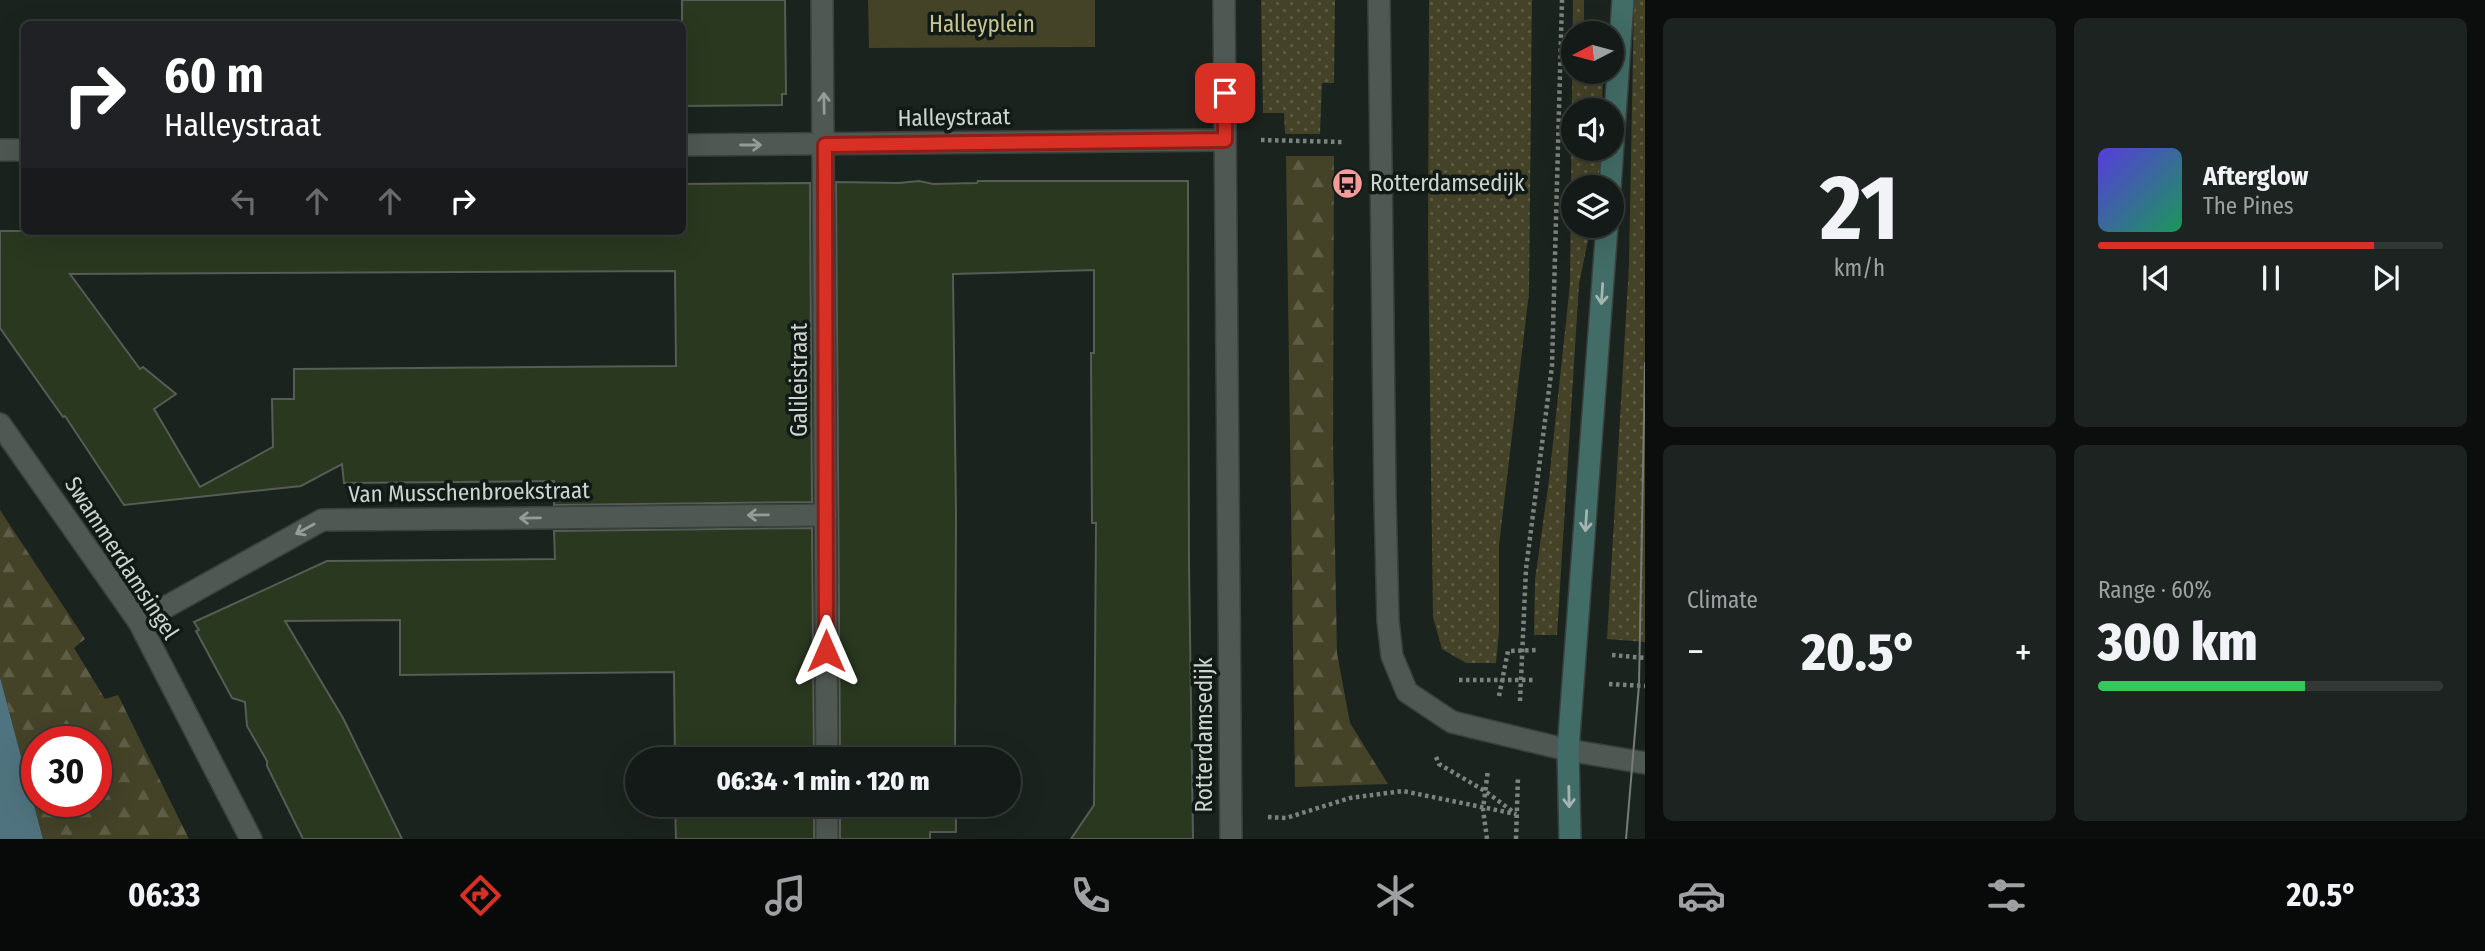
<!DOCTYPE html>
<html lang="en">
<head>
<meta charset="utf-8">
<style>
	body { margin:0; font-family:"Fira Sans Condensed",sans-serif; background:#1d2320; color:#f1f3f6; height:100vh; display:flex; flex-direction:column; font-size:26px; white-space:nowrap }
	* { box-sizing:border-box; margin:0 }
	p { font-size:23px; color:#9da1a1 }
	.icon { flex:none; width:38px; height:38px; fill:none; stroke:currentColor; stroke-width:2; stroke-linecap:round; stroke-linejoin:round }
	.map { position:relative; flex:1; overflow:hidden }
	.panel { display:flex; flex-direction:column; gap:18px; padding:18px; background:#0b0e0d; width:840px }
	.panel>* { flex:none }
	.guide { position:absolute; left:21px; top:21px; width:665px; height:214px; border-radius:10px; box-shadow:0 7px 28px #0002,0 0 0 2px #333836; background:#202124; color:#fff; overflow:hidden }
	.needle { width:46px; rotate:264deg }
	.tools { position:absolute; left:1561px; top:21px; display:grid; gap:14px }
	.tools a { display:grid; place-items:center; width:63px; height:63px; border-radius:50%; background:#141a17; box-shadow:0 7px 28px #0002,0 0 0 2px #333836; font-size:35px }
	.speed { position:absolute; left:21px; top:726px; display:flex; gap:14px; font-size:35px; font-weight:700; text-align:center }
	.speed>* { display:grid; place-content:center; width:91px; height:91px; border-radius:50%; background:#141a17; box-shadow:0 7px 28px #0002,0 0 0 2px #333836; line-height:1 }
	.speed .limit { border:10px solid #d22; background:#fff; color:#111 }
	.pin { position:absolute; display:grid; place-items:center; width:60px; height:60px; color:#fff; margin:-30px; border-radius:14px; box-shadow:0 4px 10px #0006 }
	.me { position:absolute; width:77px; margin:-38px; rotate:0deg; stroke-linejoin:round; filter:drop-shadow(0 0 5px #0008) }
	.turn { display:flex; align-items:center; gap:24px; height:147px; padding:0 28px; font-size:32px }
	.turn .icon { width:91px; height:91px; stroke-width:2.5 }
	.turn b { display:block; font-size:49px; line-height:60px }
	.lanes { display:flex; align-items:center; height:66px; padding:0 28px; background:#0003; justify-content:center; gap:35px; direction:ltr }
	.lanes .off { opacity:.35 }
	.big { font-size:52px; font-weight:800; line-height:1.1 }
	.panel .widget { flex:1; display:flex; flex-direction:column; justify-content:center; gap:10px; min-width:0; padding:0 24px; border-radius:10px; background:#1d2320 }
	.panel .dial { align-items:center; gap:0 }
	.dial b { font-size:91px; line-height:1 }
	.song { display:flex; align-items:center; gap:21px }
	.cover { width:84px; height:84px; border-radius:10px; background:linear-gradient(135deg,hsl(250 70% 55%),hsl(150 70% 35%)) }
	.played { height:7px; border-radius:4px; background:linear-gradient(90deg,#d93025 80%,#333836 80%) }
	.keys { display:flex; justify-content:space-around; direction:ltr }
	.heat { display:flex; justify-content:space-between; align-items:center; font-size:38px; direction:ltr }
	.charge { height:10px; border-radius:5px; background:linear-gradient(90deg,#34c759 60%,#333836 0) }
	.panel .tiles { flex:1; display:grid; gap:18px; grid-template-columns:repeat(2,1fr) }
	.trip { position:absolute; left:625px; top:747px; width:396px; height:70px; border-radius:35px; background:#141a17; box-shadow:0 7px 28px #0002,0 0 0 2px #333836; font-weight:800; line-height:70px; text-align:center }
	.tabs { display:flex; height:112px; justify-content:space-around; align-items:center; background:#080a09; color:#9da1a1 }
	.tabs .icon { width:49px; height:49px }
	.tabs .current { color:#d93025 }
	.tabs b { font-size:32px; color:#f1f3f6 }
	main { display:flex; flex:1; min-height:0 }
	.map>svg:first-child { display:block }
</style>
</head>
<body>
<main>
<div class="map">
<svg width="1645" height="839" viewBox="0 0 1645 839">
	<defs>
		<pattern id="grass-dots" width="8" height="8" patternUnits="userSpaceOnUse" patternTransform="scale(1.75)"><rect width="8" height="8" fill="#444328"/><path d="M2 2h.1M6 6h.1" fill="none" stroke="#5e5d46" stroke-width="1.8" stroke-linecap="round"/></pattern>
		<pattern id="forest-firs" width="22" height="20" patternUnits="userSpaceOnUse" patternTransform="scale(1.75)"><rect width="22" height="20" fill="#444328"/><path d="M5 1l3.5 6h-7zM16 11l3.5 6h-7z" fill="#5e5d46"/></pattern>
	</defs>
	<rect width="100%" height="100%" fill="#1b231f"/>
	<g fill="url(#grass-dots)">
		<polygon points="1261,0 1335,0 1334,83 1322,83 1320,134 1285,134 1284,113 1263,113"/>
		<polygon points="1429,0 1532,0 1529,293 1499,545 1499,632 1496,663 1466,663 1442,649 1433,617 1428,245"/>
		<polygon points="1573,0 1584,0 1584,33 1573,33 1573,72 1603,72 1602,110 1573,110 1573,149 1602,149 1602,167 1598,187 1573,187 1573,226 1591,226 1579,284 1557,635 1534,635 1535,580 1549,480 1570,284"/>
		<polygon points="1634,0 1645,0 1645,642 1607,639 1629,265"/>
	</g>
	<g fill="url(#forest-firs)" fill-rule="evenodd">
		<polygon points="1286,156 1334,156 1333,442 1337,653 1350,723 1388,784 1295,787"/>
		<path d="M 0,510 L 85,639 L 74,648 L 105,699 L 118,695 L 189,839 L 43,839 L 0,677 ZM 37,742 L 96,742 L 96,802 L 37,802 Z"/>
	</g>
	<polygon fill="#444328" points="868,0 1095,0 1095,47 869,48"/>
	<polygon fill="#50747f" points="0,677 43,839 0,839"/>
	<g fill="#2a3820" stroke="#575c54" stroke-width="2" fill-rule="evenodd">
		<polygon points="682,0 785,0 786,94 782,94 782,105 682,106"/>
		<polygon points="919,181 933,184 977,183 978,181 1188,181 1189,566 1193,839 1071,839 1094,805 1096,523 1092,523 1091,353 1094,353 1094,270 953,274 956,513 955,760 840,760 836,182 899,183"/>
		<path d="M 810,183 L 812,502 L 554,505 L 554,481 L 344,483 L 342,464 L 301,486 L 124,505 L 65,416 L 63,417 L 0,328 L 0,231 L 682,231 L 682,184 ZM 675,271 L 676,366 L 294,369 L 294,399 L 272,399 L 273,447 L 200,487 L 154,409 L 176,394 L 143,367 L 140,369 L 70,274 Z"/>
		<polygon points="812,528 814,760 675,760 674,672 400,675 400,620 285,621 343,718 402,839 303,839 267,766 267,761 247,726 245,702 232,698 196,631 199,630 194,622 327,561 555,559 554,531"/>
		<polygon points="675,805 814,805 814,839 676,839"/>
		<polygon points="840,805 956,805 956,832 930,832 930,839 840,839"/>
	</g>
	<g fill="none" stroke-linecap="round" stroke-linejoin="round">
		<defs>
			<g id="minor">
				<polyline points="822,0 827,760"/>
				<polyline points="1224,0 1231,839"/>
				<polyline points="682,145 1225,140"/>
				<polyline points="0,150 24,150"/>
				<polyline points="0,424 139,622 251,839"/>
				<polyline points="139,622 322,520 826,515"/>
				<polyline points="827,805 827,839"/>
			</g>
			<polyline id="tertiary" points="1379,0 1385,498 1388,621 1392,656 1407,692 1452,722 1568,750 1645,763"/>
			<g id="secondary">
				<polyline points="1610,187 1623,0"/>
				<polyline points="1570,839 1568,750 1607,226"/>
			</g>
		</defs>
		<use href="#minor" stroke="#3a403d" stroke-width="24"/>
		<use href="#tertiary" stroke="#3a403d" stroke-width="24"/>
		<use href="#secondary" stroke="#3a403d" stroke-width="24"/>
		<g stroke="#7c837f" stroke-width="4.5" stroke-dasharray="3.5 3.5" stroke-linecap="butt">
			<polyline points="1261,140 1343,142"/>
			<polyline points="1612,655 1645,658"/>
			<polyline points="1459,680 1534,680"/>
			<polyline points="1609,684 1645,686"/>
			<polyline points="1499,696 1508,651 1537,650"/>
			<polyline points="1520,701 1526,569 1552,366 1562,0"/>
			<polyline points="1436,757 1439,764 1485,791 1516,814"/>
			<polyline points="1268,817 1286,818 1350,798 1403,791 1516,814"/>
			<polyline points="1487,839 1483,809 1488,770"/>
			<polyline points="1516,839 1518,776"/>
		</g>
		<use href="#minor" stroke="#4f5853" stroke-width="21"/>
		<use href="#tertiary" stroke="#4f5853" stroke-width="21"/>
		<use href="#secondary" stroke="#426c66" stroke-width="21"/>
		<polyline stroke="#757c79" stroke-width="2" points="1626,839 1639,685 1645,363"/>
	</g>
	<defs><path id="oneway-shaft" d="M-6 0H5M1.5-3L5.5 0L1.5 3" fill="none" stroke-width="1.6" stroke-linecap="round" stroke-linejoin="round" transform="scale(1.75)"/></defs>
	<g stroke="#959c98">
		<use href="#oneway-shaft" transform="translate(824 103) rotate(-91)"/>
		<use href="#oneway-shaft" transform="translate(751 145)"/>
		<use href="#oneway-shaft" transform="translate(758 515) rotate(179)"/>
		<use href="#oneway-shaft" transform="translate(530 518) rotate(179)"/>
		<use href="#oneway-shaft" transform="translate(305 529) rotate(151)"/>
	</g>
	<g stroke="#a4b5b1">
		<use href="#oneway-shaft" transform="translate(1602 294) rotate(94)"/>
		<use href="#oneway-shaft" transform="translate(1586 521) rotate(94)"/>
		<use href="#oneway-shaft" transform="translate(1569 797) rotate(89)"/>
	</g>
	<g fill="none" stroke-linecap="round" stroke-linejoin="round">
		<defs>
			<polyline id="route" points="826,651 825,145 1225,140 1225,93"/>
		</defs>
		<use href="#route" stroke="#8d1f18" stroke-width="18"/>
		<use href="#route" stroke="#d93025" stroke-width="12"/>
	</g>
	<defs>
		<symbol id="bus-disc" viewBox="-11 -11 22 22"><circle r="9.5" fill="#f59b99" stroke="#121a16"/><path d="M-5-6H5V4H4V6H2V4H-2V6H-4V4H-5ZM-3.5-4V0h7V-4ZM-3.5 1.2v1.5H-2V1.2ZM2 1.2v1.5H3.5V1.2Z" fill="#111"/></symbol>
	</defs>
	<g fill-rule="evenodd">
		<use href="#bus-disc" x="1330" y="166" width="35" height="35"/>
	</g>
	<g text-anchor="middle" stroke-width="7" stroke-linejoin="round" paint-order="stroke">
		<g font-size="23" fill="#c8c68e" stroke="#121a16">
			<text x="982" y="32">Halleyplein</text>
		</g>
		<g font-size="23" fill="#ced4d1" stroke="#121a16">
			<text transform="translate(954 117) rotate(-1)" y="8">Halleystraat</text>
			<text transform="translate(799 380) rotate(-90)" y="8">Galileistraat</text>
			<text transform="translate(469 492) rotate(-1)" y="8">Van Musschenbroekstraat</text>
			<text transform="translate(122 558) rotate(57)" y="8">Swammerdamsingel</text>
			<text transform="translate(1204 735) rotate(-90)" y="8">Rotterdamsedijk</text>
		</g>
		<g font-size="23" fill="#ced4d1" stroke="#121a16" text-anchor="start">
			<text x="1370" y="191">Rotterdamsedijk</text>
		</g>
	</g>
</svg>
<div class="tools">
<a><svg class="needle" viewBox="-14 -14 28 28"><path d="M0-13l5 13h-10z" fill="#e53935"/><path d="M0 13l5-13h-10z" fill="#9da1a1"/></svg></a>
<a><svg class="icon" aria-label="sound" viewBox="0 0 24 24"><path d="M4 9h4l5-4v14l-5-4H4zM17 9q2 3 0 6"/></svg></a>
<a><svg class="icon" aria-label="layers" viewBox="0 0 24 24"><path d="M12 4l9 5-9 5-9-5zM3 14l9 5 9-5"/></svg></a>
</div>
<div class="speed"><div class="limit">30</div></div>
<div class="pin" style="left:1225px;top:93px;background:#d93025"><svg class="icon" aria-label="arrive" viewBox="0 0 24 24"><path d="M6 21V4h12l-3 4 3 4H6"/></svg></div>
<svg class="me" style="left:826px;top:651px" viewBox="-20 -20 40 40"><path d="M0-17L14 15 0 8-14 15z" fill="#d93025" stroke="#fff" stroke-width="4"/></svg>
<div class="trip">06:34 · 1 min · 120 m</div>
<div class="guide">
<div class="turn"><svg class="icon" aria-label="right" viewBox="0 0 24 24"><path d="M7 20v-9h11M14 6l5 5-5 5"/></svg><div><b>60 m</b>Halleystraat</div></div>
<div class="lanes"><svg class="icon off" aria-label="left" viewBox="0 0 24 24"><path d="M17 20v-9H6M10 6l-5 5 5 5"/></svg><svg class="icon off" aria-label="ahead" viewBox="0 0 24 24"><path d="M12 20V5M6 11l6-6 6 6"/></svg><svg class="icon off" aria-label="ahead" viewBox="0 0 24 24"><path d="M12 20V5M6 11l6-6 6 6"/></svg><svg class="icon" aria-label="right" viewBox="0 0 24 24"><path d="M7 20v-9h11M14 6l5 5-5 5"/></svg></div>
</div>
</div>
<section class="panel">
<div class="tiles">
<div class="widget dial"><b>21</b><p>km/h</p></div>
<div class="widget">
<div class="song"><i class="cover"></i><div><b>Afterglow</b><p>The Pines</p></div></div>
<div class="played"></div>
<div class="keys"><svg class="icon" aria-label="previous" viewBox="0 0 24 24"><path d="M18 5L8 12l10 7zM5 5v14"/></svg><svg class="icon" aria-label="pause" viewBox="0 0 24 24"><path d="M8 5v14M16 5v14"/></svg><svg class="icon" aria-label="next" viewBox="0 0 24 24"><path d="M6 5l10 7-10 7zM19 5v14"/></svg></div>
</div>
<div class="widget"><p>Climate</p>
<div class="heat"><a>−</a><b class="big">20.5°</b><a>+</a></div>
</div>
<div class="widget"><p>Range · 60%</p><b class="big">300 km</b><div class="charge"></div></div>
</div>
</section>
</main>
<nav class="tabs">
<b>06:33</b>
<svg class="icon current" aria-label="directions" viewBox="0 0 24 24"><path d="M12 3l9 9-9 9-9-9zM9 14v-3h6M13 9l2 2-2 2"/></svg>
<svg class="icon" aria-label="music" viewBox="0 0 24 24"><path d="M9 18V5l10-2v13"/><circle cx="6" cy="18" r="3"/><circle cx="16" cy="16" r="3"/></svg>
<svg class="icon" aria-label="phone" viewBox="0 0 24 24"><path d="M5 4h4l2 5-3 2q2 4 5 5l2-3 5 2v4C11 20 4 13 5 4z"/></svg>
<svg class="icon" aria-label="climate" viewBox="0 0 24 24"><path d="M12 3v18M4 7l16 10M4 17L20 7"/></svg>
<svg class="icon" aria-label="car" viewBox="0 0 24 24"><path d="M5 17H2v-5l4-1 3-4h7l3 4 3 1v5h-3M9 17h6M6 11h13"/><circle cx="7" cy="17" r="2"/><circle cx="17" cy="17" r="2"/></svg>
<svg class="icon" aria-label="filters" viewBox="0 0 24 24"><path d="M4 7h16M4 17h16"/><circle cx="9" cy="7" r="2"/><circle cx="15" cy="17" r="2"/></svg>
<b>20.5°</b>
</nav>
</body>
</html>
